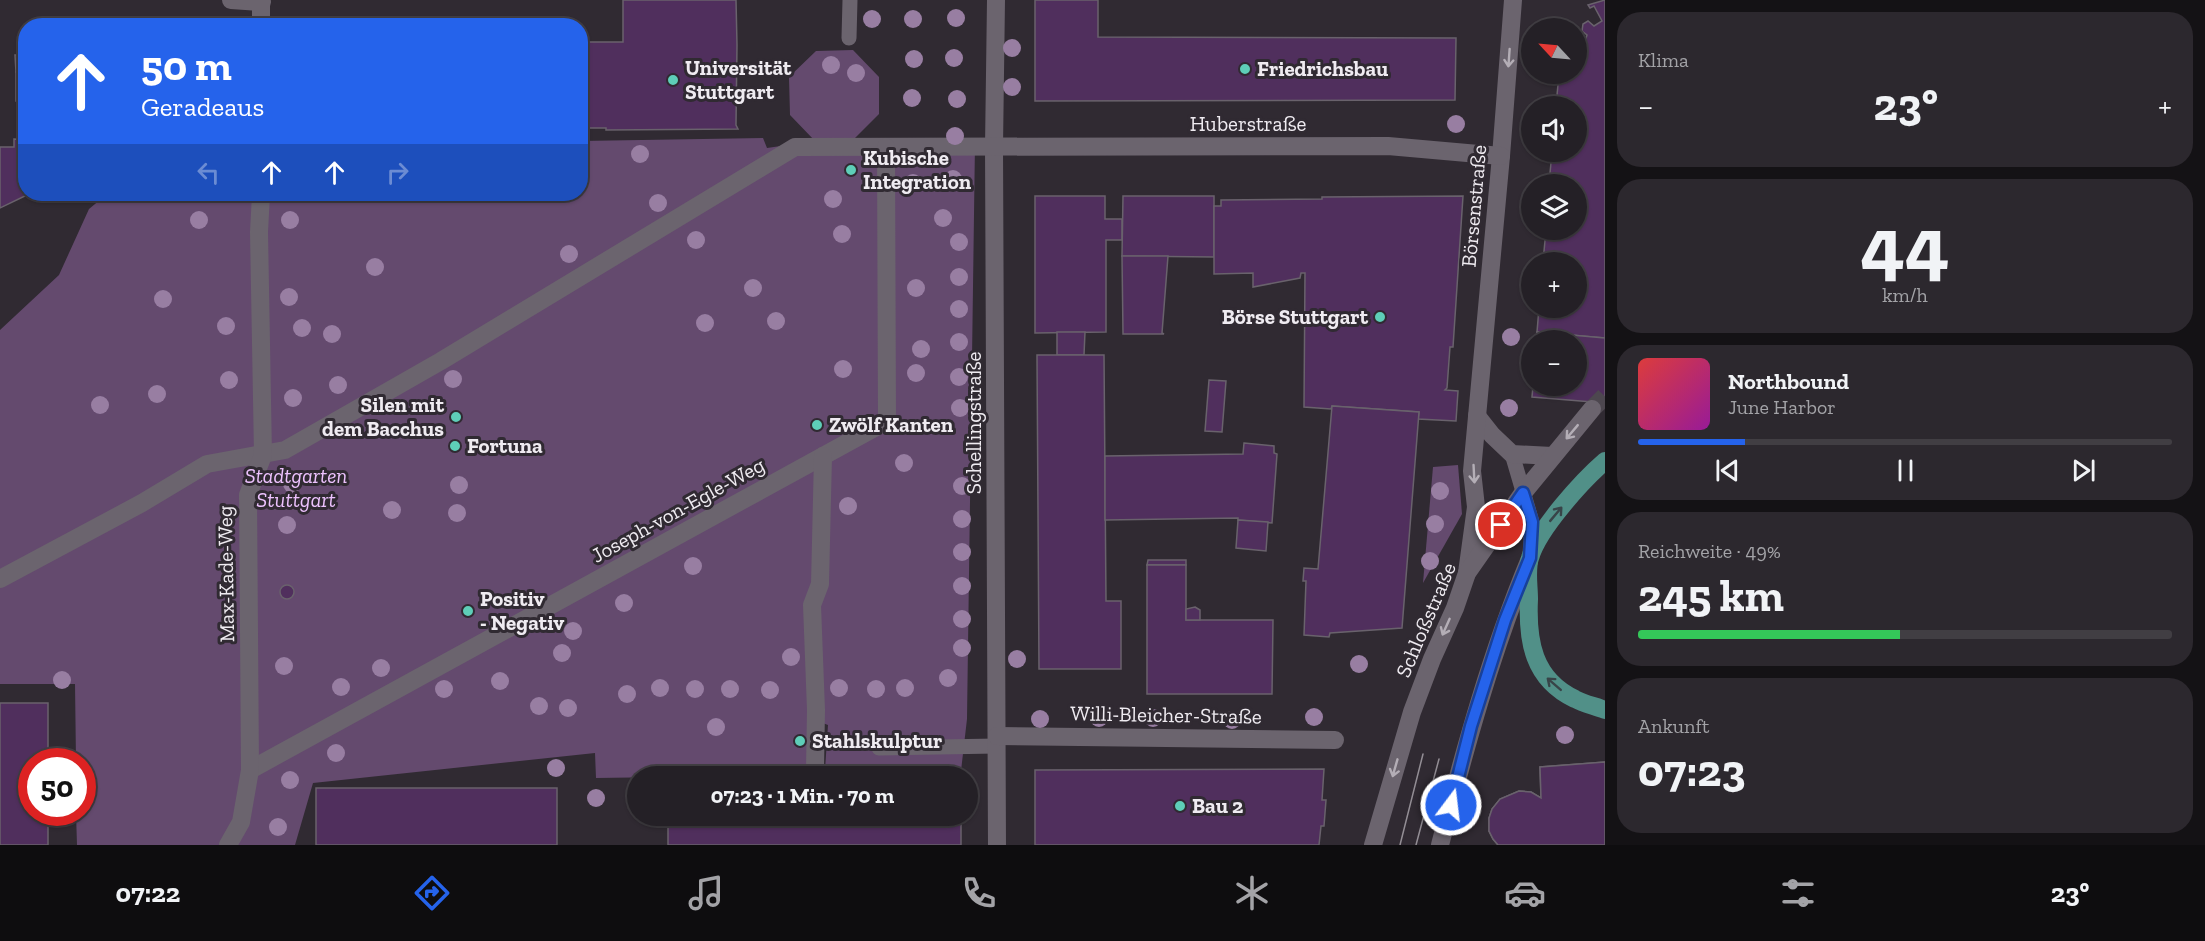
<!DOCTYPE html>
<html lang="de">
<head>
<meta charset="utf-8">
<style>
	body { margin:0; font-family:"Zilla Slab",serif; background:#2c282e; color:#f1f3f6; height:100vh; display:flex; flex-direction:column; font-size:22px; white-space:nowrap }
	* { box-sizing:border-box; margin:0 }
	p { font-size:20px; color:#a3a3a7 }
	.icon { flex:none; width:33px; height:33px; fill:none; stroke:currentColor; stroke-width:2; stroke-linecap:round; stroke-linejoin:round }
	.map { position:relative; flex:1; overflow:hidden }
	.sheet { display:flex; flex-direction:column; gap:12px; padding:12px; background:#141215; width:600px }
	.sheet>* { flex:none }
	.top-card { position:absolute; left:18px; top:18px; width:570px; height:183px; border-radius:24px; box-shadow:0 2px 4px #0004,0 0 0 2px #413e43; background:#2563eb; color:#fff; overflow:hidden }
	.needle { width:39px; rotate:296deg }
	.tools { position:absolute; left:1521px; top:18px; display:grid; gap:12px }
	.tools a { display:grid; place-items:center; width:66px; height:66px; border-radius:50%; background:#242026; box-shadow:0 2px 4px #0004,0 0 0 2px #413e43; font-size:30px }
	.speed { position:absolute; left:18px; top:748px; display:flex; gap:12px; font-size:30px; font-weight:700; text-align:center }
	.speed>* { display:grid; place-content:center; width:78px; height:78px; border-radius:50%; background:#242026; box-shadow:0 2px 4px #0004,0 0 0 2px #413e43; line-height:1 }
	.speed .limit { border:9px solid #d22; background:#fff; color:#111 }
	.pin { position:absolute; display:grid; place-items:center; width:51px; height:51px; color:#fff; margin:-26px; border:3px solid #fff; border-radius:50%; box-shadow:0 2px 6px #0007 }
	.me { position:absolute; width:66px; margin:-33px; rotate:15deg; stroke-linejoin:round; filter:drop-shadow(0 0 4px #0008) }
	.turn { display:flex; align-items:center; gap:21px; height:126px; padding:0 24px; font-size:27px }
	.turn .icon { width:78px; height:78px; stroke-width:2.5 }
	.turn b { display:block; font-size:42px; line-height:51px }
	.lanes { display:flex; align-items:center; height:57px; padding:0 24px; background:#0003; justify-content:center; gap:30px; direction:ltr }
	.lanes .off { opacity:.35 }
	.big { font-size:45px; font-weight:700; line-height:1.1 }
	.sheet .tile { flex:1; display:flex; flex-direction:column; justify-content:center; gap:9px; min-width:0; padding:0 21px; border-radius:24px; background:#2c282e }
	.sheet .dial { align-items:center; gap:0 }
	.dial b { font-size:78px; line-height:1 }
	.song { display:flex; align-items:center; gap:18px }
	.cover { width:72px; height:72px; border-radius:9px; background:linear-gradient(135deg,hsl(0 70% 55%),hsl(300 70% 35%)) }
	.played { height:6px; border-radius:3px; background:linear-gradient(90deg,#2563eb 20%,#413e43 20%) }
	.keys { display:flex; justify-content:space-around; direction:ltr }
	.heat { display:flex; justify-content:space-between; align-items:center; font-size:33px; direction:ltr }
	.charge { height:9px; border-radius:4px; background:linear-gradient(90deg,#34c759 49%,#413e43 0) }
	.trip { position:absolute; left:627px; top:766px; width:351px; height:60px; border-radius:30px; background:#242026; box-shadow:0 2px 4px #0004,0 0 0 2px #413e43; font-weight:700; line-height:60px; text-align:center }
	.tab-bar { display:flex; height:96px; justify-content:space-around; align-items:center; background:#0e0d0f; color:#a3a3a7 }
	.tab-bar .icon { width:42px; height:42px }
	.tab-bar .active { color:#2563eb }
	.tab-bar b { font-size:27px; color:#f1f3f6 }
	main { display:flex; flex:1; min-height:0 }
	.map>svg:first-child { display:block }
</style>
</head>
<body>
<main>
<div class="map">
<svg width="1605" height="845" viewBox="0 0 1605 845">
	<rect width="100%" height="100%" fill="#302a32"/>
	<g fill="#644a6e">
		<polygon points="853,50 879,77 879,114 853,140 975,143 967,719 961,771 923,771 922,776 839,777 825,770 828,725 809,718 807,770 789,770 787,775 710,775 708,770 667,770 667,777 596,778 595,753 313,783 295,845 77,845 76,813 82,813 82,762 76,762 75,684 0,684 0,330 59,275 89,209 107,194 580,194 581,141 763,138 767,148 815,141 790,115 789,77 816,51"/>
		<polygon points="1458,465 1462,514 1423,583 1433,467"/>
	</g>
	<g fill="#502f5d" stroke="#69626c" stroke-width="1.5">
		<polygon points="623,0 736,0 737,45 736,125 738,129 606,130 606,128 580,128 580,42 623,42"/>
		<polygon points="1035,0 1098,0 1098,37 1456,38 1455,100 1035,101"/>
		<polygon points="1605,0 1605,338 1537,332 1539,308 1576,308 1576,262 1543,262 1546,230 1576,230 1576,184 1549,184 1552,152 1576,152 1576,106 1556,106 1559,74 1576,74 1576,49 1583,49 1587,35 1582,31 1583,24 1588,21 1594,26 1602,21 1594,6 1590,8 1588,5"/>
		<polygon points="15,55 26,55 26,72 16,72"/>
		<rect x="16" y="72" width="10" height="29"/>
		<polygon points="14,139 26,140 26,194 29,194 0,208 0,147 14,147"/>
		<polygon points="1035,196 1105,196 1105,219 1122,219 1122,240 1106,240 1106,332 1035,333"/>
		<polygon points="1123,196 1214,196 1214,257 1122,256"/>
		<polygon points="1463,196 1453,347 1450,347 1447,388 1445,390 1458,391 1456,421 1418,419 1419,412 1332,406 1331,409 1304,407 1305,273 1301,273 1300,278 1253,287 1253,273 1214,274 1214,206 1221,206 1221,200 1322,199 1322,197"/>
		<polygon points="1122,256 1168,256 1162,333 1164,334 1123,334"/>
		<polygon points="1057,332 1085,332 1084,355 1057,355"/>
		<polygon points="1537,332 1605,338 1605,403 1532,397 1533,386 1576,386 1576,340 1537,340"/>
		<polygon points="1037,355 1104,355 1106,601 1121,601 1121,669 1039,669"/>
		<polygon points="1209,380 1226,381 1222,432 1205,431"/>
		<polygon points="1332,406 1419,412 1402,628 1330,633 1329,637 1304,635 1306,581 1303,581 1304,568 1318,569"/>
		<polygon points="1244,443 1274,446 1274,453 1277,454 1272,523 1238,520 1238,518 1105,520 1105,456 1243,454"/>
		<polygon points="1238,520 1268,522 1266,551 1236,548"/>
		<polygon points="1148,560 1186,560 1186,565 1147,565"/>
		<polygon points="1147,565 1186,565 1186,620 1273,620 1272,694 1147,694"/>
		<circle cx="287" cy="592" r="7"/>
		<polygon points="1195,607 1200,610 1200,620 1186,620 1186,609"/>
		<polygon points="0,703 48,703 48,762 32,762 32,813 48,813 48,845 0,845"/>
		<polygon points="1605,762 1605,845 1498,845 1493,839 1489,831 1489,818 1492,809 1500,799 1519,791 1531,792 1541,798 1540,767"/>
		<polygon points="1605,762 1605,845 1498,845 1493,839 1489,831 1489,818 1492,809 1500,799 1519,791 1531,792 1541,798 1540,767"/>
		<polygon points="839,769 839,777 922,776 922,771 961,771 961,777 667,777 667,770 708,770 710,775 787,775 789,770"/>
		<polygon points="1324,769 1322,800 1326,800 1324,826 1321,826 1319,845 1035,845 1035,770"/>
		<rect x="316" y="788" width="241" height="57"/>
		<rect x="668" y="816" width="293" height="29"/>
	</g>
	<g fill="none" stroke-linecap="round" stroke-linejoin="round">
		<polyline stroke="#4d474f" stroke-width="18" stroke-dasharray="18 9" stroke-linecap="butt" points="1592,409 1605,396"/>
		<g stroke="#6b646e" stroke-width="15">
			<polyline points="849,38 850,0"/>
			<polyline points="1512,454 1532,522 1530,555"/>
			<polyline points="879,748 997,746"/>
		</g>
		<g stroke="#6b646e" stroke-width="18">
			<polyline points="231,0 262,2"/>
			<polyline points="996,0 994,147 997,845"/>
			<polyline points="261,26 261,0"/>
			<polyline points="1477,416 1492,435 1512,454 1552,456"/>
			<polyline points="1467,573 1476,507 1472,471 1501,156 1513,0"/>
			<polyline points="0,579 142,503 207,464 285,450 441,361 795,147 1388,146 1501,156"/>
			<polyline points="997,736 1335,740"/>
			<polyline points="250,770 887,421 886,147"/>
			<polyline points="815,770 816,710 812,605 820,584 823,456"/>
			<polyline points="228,845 241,822 250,770 248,495 263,455 259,232 261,194"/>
		</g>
		<g stroke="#6b646e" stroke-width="18">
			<polyline points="1373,845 1412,712 1432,659 1455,608 1467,573 1523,493 1592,409"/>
			<path d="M 1440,845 C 1465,748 1491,653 1529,561"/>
		</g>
		<path stroke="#519088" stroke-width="18" d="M 1605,461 C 1583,480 1538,529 1530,558 C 1526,570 1529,586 1529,599 C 1527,641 1533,679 1575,699 C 1584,704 1595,706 1605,710"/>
		<g stroke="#938e95" stroke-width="1.5">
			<polyline points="1400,845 1423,754"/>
			<polyline points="1416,845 1439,759"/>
		</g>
	</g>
	<g fill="#987ea2">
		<circle cx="956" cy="18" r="9"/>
		<circle cx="872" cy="19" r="9"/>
		<circle cx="913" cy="19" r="9"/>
		<circle cx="1012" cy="48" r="9"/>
		<circle cx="954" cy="58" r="9"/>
		<circle cx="914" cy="59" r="9"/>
		<circle cx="831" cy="65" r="9"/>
		<circle cx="856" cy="73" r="9"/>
		<circle cx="1012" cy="87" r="9"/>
		<circle cx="912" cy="98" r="9"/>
		<circle cx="957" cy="99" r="9"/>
		<circle cx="1456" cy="124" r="9"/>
		<circle cx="955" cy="136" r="9"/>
		<circle cx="640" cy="154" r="9"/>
		<circle cx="953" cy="179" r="9"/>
		<circle cx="913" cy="183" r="9"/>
		<circle cx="833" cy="199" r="9"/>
		<circle cx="658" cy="203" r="9"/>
		<circle cx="943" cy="218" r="9"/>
		<circle cx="199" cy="220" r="9"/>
		<circle cx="290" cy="220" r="9"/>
		<circle cx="842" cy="234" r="9"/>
		<circle cx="696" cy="240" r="9"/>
		<circle cx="959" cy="242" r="9"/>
		<circle cx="569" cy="254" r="9"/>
		<circle cx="375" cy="267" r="9"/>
		<circle cx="959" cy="277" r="9"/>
		<circle cx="753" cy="288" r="9"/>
		<circle cx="916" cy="288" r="9"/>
		<circle cx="289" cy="297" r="9"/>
		<circle cx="163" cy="299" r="9"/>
		<circle cx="959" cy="309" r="9"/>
		<circle cx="776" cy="321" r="9"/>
		<circle cx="705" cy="323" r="9"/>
		<circle cx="226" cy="326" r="9"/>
		<circle cx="302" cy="328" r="9"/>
		<circle cx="332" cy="334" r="9"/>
		<circle cx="1511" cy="337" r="9"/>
		<circle cx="959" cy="342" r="9"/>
		<circle cx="921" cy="349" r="9"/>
		<circle cx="843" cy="369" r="9"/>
		<circle cx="916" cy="373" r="9"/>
		<circle cx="959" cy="377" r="9"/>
		<circle cx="453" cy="379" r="9"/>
		<circle cx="229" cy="380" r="9"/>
		<circle cx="338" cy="385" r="9"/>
		<circle cx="157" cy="394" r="9"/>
		<circle cx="293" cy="398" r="9"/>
		<circle cx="100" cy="405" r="9"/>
		<circle cx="960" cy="408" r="9"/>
		<circle cx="1509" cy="408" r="9"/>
		<circle cx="904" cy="463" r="9"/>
		<circle cx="292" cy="484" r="9"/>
		<circle cx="459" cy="485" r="9"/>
		<circle cx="962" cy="486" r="9"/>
		<circle cx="1440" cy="491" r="9"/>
		<circle cx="848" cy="506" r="9"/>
		<circle cx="392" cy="510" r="9"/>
		<circle cx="457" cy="513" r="9"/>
		<circle cx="962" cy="519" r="9"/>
		<circle cx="1435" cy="524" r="9"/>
		<circle cx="287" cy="525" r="9"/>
		<circle cx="962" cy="552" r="9"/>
		<circle cx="1430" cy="561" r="9"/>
		<circle cx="693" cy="566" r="9"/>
		<circle cx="962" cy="586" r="9"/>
		<circle cx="624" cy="603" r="9"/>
		<circle cx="962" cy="619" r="9"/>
		<circle cx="573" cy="631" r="9"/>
		<circle cx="962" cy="648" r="9"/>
		<circle cx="562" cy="653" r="9"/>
		<circle cx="791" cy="657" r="9"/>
		<circle cx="1017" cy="659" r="9"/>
		<circle cx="1359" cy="664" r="9"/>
		<circle cx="284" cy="666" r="9"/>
		<circle cx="381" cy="668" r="9"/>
		<circle cx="948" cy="678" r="9"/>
		<circle cx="62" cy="680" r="9"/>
		<circle cx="500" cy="681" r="9"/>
		<circle cx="341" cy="687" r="9"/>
		<circle cx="660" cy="688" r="9"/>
		<circle cx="839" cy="688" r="9"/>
		<circle cx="905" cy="688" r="9"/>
		<circle cx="444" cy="689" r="9"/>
		<circle cx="695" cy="689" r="9"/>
		<circle cx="730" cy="689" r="9"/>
		<circle cx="876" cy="689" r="9"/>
		<circle cx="770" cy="690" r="9"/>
		<circle cx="627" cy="694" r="9"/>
		<circle cx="539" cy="706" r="9"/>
		<circle cx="568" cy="708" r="9"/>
		<circle cx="1314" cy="717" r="9"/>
		<circle cx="1099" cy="718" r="9"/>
		<circle cx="1153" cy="718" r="9"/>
		<circle cx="1040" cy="719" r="9"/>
		<circle cx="1232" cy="720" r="9"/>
		<circle cx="716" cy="727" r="9"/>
		<circle cx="1565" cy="735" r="9"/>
		<circle cx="336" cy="753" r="9"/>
		<circle cx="556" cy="768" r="9"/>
		<circle cx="290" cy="780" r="9"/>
		<circle cx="596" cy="798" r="9"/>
		<circle cx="278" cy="827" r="9"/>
	</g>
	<defs><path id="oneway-shaft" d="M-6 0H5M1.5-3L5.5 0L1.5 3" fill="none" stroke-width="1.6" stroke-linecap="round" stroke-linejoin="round" transform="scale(1.5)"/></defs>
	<g stroke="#b4aeb6">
		<use href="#oneway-shaft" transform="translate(1509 58) rotate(94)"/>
		<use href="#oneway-shaft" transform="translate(1572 432) rotate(130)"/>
		<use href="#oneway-shaft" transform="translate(1474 474) rotate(87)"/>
		<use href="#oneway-shaft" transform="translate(1446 627) rotate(114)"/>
		<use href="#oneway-shaft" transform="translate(1395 768) rotate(106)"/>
	</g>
	<g stroke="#384448">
		<use href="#oneway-shaft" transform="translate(1556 514) rotate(-50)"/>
		<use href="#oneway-shaft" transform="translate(1554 684) rotate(-139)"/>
	</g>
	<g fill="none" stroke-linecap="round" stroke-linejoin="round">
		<defs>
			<polyline id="route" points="1451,805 1471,726 1505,620 1530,558 1532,522 1523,493 1501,525"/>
		</defs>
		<use href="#route" stroke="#184099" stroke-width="15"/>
		<use href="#route" stroke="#2563eb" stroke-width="10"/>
	</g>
	<g fill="#5eceb8" stroke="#302a32" stroke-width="2">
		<circle cx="1245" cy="69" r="6"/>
		<circle cx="673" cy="80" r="6"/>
		<circle cx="851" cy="170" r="6"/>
		<circle cx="1380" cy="317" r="6"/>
		<circle cx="456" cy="417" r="6"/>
		<circle cx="817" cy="425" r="6"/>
		<circle cx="455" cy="446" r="6"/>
		<circle cx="468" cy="611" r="6"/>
		<circle cx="800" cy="741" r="6"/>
		<circle cx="1180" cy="806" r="6"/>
	</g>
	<g text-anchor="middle" stroke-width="6" stroke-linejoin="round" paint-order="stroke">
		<g font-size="21" font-weight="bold" fill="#efebf1" stroke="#302a32" text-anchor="start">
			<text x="685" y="75">Universität<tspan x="685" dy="24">Stuttgart</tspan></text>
			<text x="1257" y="76">Friedrichsbau</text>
			<text x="863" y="165">Kubische<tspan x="863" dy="24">Integration</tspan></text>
			<text x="1368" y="324" text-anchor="end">Börse Stuttgart</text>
			<text x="444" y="412" text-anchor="end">Silen mit<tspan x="444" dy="24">dem Bacchus</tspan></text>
			<text x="829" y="432">Zwölf Kanten</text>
			<text x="467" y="453">Fortuna</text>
			<text x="480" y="606">Positiv<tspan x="480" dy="24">- Negativ</tspan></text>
			<text x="812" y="748">Stahlskulptur</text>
			<text x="1192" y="813">Bau 2</text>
		</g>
		<g font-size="21" fill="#efebf1" stroke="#302a32">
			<text x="1248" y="131">Huberstraße</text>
			<text transform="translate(1474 206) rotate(-85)" y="7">Börsenstraße</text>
			<text transform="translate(974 423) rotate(-90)" y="7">Schellingstraße</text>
			<text transform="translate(678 510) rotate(-29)" y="7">Joseph-von-Egle-Weg</text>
			<text transform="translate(226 574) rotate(-91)" y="7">Max-Kade-Weg</text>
			<text transform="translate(1426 620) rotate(-67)" y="7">Schloßstraße</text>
			<text transform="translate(1166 715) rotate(1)" y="7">Willi-Bleicher-Straße</text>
		</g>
		<g font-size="21" font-style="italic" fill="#edc2fe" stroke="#302a32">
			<text x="296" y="483">Stadtgarten<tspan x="296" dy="24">Stuttgart</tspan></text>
		</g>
	</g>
</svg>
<div class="tools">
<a><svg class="needle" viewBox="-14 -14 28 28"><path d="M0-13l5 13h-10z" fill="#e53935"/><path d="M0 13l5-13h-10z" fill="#a3a3a7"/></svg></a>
<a><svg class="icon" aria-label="sound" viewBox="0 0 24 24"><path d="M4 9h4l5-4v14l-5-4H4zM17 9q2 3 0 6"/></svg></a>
<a><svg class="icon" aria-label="layers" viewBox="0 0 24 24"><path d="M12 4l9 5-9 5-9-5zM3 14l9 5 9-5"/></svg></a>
<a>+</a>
<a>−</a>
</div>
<div class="speed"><div class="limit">50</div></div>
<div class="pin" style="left:1501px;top:525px;background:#d93025"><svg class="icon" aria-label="arrive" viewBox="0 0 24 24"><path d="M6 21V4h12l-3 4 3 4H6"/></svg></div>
<svg class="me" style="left:1451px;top:805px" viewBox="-20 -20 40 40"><circle r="17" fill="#2563eb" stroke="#fff" stroke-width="3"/><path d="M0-11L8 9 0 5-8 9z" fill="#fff"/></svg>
<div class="trip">07:23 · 1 Min. · 70 m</div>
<div class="top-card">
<div class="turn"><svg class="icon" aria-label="ahead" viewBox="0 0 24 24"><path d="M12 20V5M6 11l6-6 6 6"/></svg><div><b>50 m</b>Geradeaus</div></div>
<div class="lanes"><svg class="icon off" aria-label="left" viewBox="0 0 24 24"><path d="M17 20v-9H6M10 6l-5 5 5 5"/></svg><svg class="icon" aria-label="ahead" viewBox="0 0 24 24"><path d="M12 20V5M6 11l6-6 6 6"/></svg><svg class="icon" aria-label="ahead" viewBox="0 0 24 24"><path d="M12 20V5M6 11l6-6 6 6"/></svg><svg class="icon off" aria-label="right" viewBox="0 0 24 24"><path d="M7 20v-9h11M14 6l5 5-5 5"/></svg></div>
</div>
</div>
<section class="sheet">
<div class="tile"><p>Klima</p>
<div class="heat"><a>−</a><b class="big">23°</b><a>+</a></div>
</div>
<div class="tile dial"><b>44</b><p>km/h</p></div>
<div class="tile">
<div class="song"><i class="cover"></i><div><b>Northbound</b><p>June Harbor</p></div></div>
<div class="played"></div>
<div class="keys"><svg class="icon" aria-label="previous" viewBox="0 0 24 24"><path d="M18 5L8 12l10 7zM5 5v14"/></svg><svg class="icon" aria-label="pause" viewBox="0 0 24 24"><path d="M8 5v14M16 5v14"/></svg><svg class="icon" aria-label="next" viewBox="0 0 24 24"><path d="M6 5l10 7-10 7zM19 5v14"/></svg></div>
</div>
<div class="tile"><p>Reichweite · 49%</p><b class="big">245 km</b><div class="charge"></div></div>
<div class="tile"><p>Ankunft</p><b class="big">07:23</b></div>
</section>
</main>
<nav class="tab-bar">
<b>07:22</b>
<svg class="icon active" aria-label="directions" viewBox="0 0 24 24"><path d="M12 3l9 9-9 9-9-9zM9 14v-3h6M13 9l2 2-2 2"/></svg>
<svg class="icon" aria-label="music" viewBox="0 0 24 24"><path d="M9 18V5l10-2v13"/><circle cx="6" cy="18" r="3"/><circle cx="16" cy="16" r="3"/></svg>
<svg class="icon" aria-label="phone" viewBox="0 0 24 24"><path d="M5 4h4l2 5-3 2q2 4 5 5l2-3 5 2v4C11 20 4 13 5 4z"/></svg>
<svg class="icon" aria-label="climate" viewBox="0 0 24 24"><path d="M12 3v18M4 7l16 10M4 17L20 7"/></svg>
<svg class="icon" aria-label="car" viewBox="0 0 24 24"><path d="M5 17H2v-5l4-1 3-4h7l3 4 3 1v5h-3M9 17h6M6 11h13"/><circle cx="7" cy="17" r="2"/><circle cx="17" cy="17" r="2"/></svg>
<svg class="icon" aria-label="filters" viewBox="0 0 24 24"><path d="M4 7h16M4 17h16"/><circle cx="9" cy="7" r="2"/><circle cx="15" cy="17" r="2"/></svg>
<b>23°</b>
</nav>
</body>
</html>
